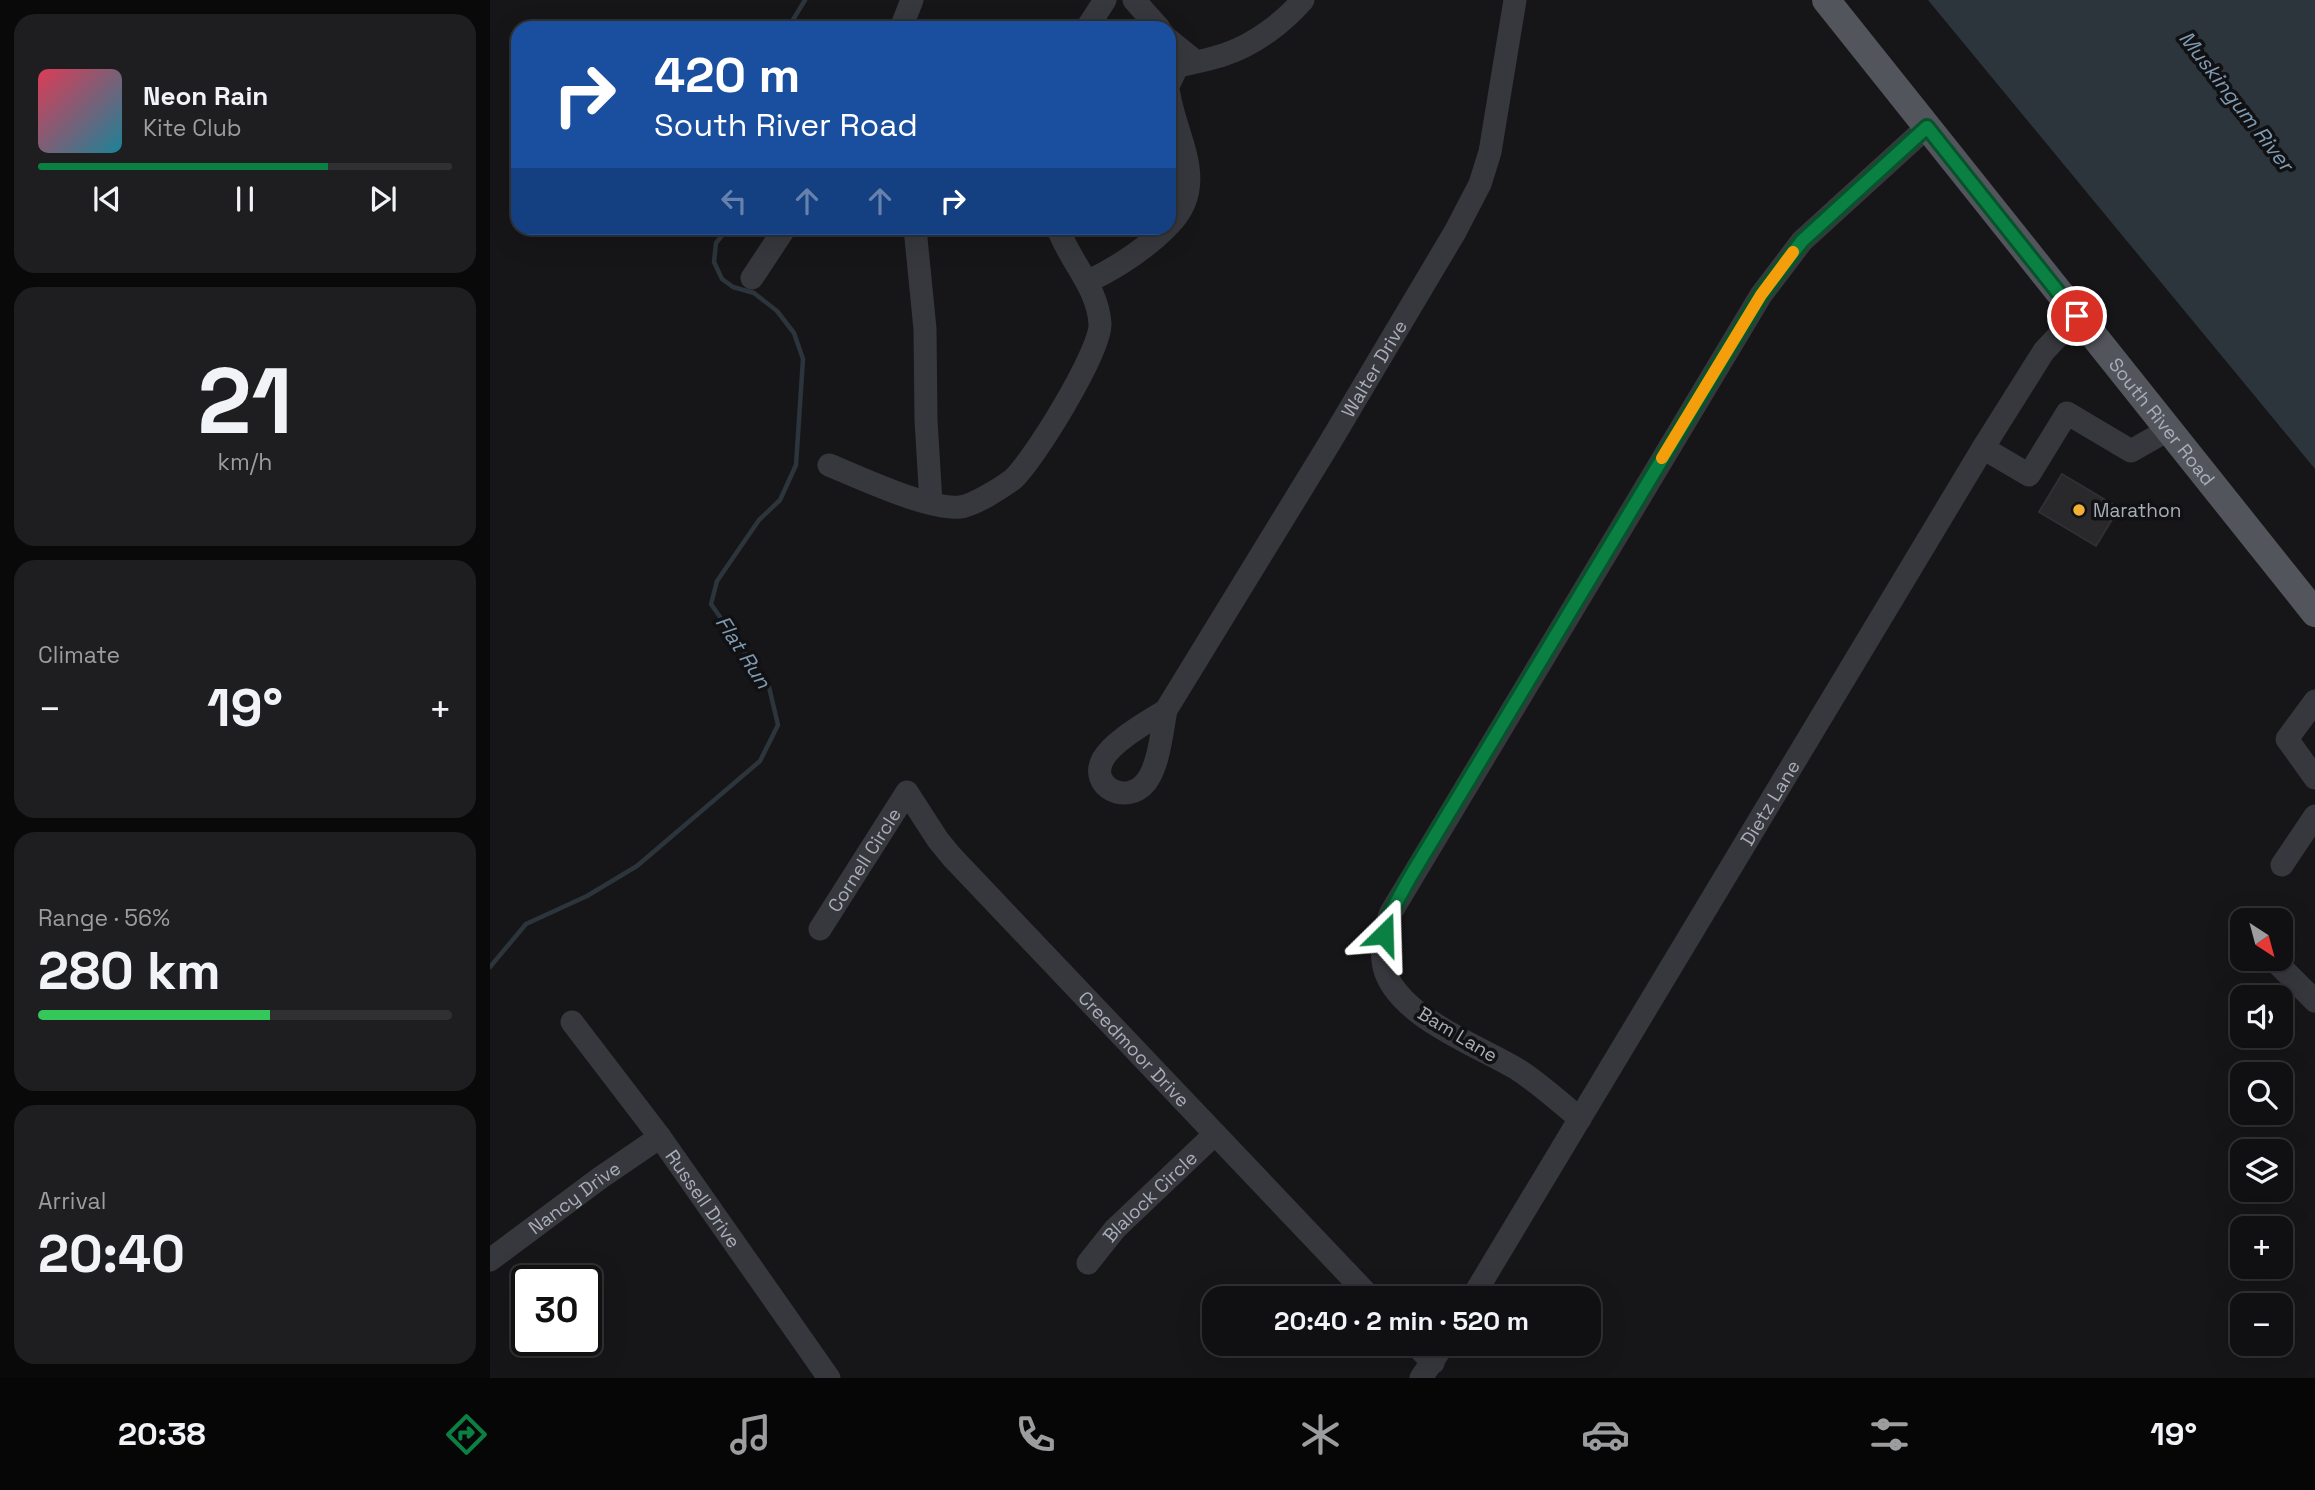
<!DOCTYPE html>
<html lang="en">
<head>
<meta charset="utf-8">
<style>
	body { margin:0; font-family:"Space Grotesk",sans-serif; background:#1e1e20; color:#f1f3f6; height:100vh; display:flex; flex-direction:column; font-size:26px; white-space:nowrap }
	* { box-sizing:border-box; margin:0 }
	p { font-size:23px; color:#9c9d9f }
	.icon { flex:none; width:38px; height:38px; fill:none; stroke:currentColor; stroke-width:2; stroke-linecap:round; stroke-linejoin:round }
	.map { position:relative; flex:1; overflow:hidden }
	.details { display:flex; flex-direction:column; gap:14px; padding:14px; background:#09090a; width:490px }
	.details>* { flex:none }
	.top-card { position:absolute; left:21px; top:21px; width:665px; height:214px; border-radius:21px; box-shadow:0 7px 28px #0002,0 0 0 2px #303032; background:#1a4fa0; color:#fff; overflow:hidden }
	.needle { width:46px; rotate:144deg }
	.controls { position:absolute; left:1740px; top:908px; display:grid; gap:14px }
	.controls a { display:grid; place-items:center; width:63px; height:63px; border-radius:14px; background:#101012; box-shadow:0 7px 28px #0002,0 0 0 2px #303032; font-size:35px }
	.speed { position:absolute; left:21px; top:1265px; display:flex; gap:14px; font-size:35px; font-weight:700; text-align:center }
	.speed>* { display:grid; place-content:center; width:91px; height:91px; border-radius:50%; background:#101012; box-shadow:0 7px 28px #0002,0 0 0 2px #303032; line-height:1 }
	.speed .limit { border:4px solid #111; border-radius:10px; background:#fff; color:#111 }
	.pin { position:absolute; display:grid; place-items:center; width:60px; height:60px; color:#fff; margin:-30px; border:4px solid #fff; border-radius:50%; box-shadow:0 2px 7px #0007 }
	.me { position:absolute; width:77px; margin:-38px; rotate:22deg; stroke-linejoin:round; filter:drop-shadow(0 0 5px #0008) }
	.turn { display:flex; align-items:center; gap:24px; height:147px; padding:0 28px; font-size:32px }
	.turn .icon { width:91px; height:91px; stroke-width:2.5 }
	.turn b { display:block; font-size:49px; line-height:60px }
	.lanes { display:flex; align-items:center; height:66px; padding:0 28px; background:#0003; justify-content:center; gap:35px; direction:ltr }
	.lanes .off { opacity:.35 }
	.big { font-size:52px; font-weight:600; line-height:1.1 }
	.details .widget { flex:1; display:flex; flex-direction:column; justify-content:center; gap:10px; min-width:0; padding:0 24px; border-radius:21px; background:#1e1e20 }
	.details .dial { align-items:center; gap:0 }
	.dial b { font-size:91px; line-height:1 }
	.song { display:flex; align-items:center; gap:21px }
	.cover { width:84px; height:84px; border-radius:10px; background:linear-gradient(135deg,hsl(350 70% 55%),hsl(190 70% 35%)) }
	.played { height:7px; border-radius:4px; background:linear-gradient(90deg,#0b8043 70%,#303032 70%) }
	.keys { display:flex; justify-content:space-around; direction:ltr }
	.heat { display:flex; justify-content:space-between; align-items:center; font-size:38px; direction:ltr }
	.charge { height:10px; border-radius:5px; background:linear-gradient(90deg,#34c759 56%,#303032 0) }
	.trip { position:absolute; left:712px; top:1286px; width:399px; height:70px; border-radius:21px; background:#101012; box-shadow:0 7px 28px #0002,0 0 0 2px #303032; font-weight:600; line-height:70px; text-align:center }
	.dock { display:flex; height:112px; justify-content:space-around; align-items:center; background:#060607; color:#9c9d9f }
	.dock .icon { width:49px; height:49px }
	.dock .active { color:#0b8043 }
	.dock b { font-size:32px; color:#f1f3f6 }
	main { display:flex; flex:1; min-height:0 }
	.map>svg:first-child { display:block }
</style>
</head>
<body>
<main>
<section class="details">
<div class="widget">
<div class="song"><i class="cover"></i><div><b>Neon Rain</b><p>Kite Club</p></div></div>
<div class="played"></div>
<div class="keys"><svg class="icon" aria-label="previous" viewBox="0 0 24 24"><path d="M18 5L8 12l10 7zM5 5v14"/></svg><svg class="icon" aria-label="pause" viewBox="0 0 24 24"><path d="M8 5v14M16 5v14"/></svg><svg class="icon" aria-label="next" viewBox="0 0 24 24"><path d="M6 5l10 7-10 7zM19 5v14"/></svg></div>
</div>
<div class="widget dial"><b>21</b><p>km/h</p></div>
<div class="widget"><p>Climate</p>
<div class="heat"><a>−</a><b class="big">19°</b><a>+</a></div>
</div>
<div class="widget"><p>Range · 56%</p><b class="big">280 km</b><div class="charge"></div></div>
<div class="widget"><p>Arrival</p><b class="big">20:40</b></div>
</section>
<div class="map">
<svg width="1825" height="1378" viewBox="0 0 1825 1378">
	<rect width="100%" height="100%" fill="#161618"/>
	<polygon fill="#2c353c" points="1438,0 1825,0 1825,469"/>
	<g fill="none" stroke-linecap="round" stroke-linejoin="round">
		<g stroke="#2c353c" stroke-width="4.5">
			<polyline points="298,28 315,0"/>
			<polyline points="0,967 36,924 97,896 147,866 270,761 288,725 279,687 221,604 227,581 269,520 290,500 306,465 313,359 304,333 287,311 264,293 243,287 232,279 224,262 226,243 238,228"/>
		</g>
	</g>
	<polygon fill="#29292c" stroke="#303034" stroke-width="2" points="1572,474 1629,508 1606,546 1549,512"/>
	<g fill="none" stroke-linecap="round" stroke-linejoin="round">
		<g stroke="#37383d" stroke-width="23">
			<polyline points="644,0 669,28"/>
			<polyline points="411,28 422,0"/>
			<polyline points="597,28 615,0"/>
			<polyline points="679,40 705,61"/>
			<path d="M 679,84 L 687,67 C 703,62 720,60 736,54 C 765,44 793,23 813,0"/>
			<path d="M 679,94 C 686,140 720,183 679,225"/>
			<polyline points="425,228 435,329 436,420 441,503"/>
			<polyline points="262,278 295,228"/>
			<path d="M 597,282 C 626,268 654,250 676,228"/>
			<polyline points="1493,448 1539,475 1577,413 1641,451 1678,430"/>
			<path d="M 339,465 C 371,478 438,510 470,507 C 483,506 511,488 522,480 C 543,462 611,351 610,324 C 608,287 579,261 568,228"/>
			<polyline points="1825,701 1797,739 1825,778"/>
			<path id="s1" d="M 676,710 C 658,722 624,740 613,759 C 598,787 637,806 656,782 C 669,766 672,730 676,710 L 839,444 L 965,232 L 990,184 L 1000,152 L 1025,0"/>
			<polyline points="1792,865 1825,816"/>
			<path id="s2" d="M 330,929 L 417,792 L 448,840 L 462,857 L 881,1298"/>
			<polyline points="1783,959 1825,1001"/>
			<path id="s3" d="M 82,1022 L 170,1137 L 339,1378"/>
			<path d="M 1090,1119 C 1070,1102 1049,1083 1027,1069 C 987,1045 906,1016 894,967 C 890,948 894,931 900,914 L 1271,295 L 1312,241 L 1437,127"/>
			<path id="s4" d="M 0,1260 L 110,1178 L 170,1137"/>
			<path id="s5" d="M 598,1263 L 625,1229 L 725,1134"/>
			<path id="s6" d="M 982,1298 L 1493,448 L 1554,351 L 1587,316"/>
			<polyline points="925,1344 943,1363"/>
			<polyline points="931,1378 954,1344"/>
		</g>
		<path stroke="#53555c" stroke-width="28" id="s7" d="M 1336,0 L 1825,613"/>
	</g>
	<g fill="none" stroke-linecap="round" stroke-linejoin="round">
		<defs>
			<polyline id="route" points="894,934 900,914 919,879 1271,295 1312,241 1437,127 1587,316"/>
		</defs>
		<use href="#route" stroke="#07532c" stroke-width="18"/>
		<use href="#route" stroke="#0b8043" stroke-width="12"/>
		<polyline stroke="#f59e0b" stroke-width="12" points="1172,458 1271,295 1303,252"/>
	</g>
	<circle fill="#f2b134" stroke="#111113" stroke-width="2.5" cx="1589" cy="510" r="7"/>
	<g text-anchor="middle" stroke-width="7" stroke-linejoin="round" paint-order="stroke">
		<g font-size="19" fill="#a8adb8" stroke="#111113">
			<text dy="7" stroke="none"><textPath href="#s1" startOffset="630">Walter Drive</textPath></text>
			<text dy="7" stroke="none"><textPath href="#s7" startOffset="539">South River Road</textPath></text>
			<text dy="7" stroke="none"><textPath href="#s6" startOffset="578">Dietz Lane</textPath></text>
			<text dy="7" stroke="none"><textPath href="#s2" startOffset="82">Cornell Circle</textPath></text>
			<text transform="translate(968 1034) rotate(31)" y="7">Bam Lane</text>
			<text dy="7" stroke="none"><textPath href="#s2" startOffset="506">Creedmoor Drive</textPath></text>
			<text dy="7" stroke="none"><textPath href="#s4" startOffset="105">Nancy Drive</textPath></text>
			<text dy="7" stroke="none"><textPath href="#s5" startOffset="91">Blalock Circle</textPath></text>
			<text dy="7" stroke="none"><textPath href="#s3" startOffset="220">Russell Drive</textPath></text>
		</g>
		<g font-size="19" fill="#a8adb8" stroke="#111113" text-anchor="start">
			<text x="1603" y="517">Marathon</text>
		</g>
		<g font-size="21" font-style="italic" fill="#7f9bb3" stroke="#111113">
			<text transform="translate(1746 101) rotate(52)" y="7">Muskingum River</text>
			<text transform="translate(253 652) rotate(57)" y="7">Flat Run</text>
		</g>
	</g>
</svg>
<div class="controls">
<a><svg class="needle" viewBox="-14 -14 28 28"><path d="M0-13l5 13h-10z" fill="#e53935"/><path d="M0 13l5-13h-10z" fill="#9c9d9f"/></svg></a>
<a><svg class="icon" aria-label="sound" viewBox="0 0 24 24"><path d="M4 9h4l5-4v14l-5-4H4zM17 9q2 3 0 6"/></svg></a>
<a><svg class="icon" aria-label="search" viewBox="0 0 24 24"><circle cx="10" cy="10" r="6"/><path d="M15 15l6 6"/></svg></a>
<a><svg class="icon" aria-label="layers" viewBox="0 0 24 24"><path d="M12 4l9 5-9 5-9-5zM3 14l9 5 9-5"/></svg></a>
<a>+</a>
<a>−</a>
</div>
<div class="speed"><div class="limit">30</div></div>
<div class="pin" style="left:1587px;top:316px;background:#d93025"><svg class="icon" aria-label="arrive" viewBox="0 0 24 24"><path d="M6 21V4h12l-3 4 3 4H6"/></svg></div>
<svg class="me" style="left:894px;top:934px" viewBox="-20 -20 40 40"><path d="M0-17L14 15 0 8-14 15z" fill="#0b8043" stroke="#fff" stroke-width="4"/></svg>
<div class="trip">20:40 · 2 min · 520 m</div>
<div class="top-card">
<div class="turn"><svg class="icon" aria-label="right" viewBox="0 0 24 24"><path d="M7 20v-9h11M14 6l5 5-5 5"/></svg><div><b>420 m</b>South River Road</div></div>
<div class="lanes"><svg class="icon off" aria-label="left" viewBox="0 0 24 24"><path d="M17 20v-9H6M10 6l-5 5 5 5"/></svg><svg class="icon off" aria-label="ahead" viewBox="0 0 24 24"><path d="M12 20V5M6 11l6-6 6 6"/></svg><svg class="icon off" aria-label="ahead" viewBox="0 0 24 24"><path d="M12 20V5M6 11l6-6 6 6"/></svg><svg class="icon" aria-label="right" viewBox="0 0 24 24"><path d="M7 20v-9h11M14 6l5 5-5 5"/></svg></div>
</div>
</div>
</main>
<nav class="dock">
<b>20:38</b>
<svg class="icon active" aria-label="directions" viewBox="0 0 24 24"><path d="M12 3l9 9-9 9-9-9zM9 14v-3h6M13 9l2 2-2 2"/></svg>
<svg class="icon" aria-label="music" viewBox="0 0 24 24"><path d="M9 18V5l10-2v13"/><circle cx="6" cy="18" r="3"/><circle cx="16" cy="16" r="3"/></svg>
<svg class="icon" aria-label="phone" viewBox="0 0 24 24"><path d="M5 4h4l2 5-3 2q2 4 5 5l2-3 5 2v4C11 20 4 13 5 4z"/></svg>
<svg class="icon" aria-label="climate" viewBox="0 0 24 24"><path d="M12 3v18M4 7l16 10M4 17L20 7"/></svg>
<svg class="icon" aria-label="car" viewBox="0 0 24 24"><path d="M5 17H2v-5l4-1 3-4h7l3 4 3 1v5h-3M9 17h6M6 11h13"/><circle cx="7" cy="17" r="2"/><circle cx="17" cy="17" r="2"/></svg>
<svg class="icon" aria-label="filters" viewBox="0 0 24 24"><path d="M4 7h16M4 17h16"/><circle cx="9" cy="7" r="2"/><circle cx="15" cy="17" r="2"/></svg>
<b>19°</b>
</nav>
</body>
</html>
